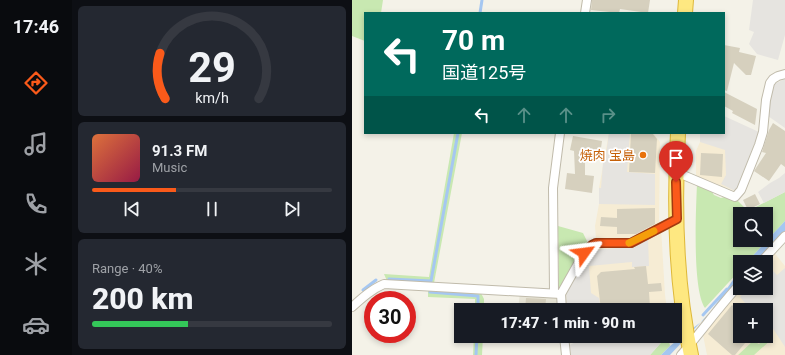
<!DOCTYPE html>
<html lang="en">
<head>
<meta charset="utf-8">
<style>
	body { margin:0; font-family:Roboto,"Noto Sans JP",sans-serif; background:#242831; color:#f1f3f6; height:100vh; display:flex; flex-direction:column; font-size:15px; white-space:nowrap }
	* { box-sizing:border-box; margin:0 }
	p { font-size:13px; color:#9ea1a6 }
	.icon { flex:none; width:22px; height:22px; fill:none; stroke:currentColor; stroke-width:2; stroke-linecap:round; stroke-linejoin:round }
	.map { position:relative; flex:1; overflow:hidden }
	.panel { display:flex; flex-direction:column; gap:6px; padding:6px; background:#0d0f14; width:280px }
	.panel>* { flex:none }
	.hud { position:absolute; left:12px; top:12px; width:361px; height:122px; border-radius:0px; box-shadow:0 2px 6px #0003; background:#00695c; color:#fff; overflow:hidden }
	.fabs { position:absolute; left:381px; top:207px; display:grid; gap:8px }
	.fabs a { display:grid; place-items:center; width:40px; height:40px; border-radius:0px; background:#171b24; box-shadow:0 2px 6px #0003; font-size:20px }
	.speed { position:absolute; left:12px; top:291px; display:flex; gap:8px; font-size:20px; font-weight:700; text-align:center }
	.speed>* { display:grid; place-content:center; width:52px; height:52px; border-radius:50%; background:#171b24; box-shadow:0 2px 6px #0003; line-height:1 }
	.speed .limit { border:6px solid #d22; background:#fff; color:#111 }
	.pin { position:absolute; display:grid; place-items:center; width:34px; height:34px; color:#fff; margin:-41px -17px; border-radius:50% 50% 50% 0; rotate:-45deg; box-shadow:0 0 4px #0007 }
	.pin .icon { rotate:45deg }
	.me { position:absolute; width:44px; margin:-22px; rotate:59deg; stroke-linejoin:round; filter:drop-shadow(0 0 3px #0008) }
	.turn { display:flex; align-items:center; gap:14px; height:84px; padding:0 12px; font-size:18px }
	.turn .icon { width:52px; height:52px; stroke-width:2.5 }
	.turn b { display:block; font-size:28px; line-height:34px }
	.lanes { display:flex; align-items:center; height:38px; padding:0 12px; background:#0003; justify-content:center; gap:20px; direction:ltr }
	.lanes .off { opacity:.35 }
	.big { font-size:30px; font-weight:800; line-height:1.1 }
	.panel .widget { flex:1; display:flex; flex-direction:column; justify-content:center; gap:6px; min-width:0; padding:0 14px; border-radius:6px; background:#242831 }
	.panel .dial { align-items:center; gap:0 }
	.dial svg { height:104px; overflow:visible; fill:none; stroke:#363941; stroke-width:7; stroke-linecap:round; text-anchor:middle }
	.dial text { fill:#f1f3f6; stroke:none }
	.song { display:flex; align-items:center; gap:12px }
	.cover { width:48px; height:48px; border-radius:6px; background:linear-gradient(135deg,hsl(20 70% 55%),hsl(340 70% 35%)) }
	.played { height:4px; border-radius:2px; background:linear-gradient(90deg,#fa5a1a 35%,#363941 35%) }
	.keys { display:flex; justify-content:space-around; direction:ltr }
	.charge { height:6px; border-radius:3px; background:linear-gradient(90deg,#34c759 40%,#363941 0) }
	.trip { position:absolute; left:102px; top:303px; width:228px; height:40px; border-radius:0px; background:#171b24; box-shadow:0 2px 6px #0003; font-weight:800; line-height:40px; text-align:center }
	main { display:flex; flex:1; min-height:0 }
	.menu { display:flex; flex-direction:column; width:72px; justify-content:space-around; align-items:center; background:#090b0e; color:#9ea1a6 }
	.menu .icon { width:28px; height:28px }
	.menu .on { color:#fa5a1a }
	.menu b { font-size:18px; color:#f1f3f6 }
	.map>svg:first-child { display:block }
</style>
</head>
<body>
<main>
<nav class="menu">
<b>17:46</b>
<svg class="icon on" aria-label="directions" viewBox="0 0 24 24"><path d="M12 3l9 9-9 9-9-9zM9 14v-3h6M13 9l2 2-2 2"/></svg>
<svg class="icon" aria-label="music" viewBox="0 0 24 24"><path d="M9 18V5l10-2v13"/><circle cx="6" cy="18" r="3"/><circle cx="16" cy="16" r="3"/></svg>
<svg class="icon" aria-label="phone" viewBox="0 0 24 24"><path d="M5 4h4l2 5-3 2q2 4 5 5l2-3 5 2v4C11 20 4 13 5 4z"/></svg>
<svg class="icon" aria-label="climate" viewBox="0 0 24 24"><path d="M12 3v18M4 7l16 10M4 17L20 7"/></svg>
<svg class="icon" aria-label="car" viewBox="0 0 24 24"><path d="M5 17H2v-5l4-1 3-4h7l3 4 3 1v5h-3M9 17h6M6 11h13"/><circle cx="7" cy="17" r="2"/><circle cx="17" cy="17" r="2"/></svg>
</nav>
<section class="panel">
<div class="widget dial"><svg viewBox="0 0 100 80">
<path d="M14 69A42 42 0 1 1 86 69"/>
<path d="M14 69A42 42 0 0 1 10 34" stroke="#fa5a1a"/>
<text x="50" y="56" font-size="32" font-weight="700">29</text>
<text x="50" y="72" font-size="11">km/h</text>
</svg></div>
<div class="widget">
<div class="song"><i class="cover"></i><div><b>91.3 FM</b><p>Music</p></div></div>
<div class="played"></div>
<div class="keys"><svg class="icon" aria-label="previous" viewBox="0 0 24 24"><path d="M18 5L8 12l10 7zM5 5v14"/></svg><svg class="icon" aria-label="pause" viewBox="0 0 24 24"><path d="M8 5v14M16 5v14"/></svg><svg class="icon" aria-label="next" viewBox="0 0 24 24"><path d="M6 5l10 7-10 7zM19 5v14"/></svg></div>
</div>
<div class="widget"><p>Range · 40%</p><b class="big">200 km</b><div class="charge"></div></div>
</section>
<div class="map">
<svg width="433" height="355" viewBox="0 0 433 355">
	<rect width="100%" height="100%" fill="#f4f2e8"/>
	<polygon fill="#e8e5d7" points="168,292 209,294 210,310 166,310"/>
	<g fill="#f6ecd4" fill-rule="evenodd">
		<polygon points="372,116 387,187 383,191 344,176 344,151 348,142 348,133 372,133"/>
		<polygon points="257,133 301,133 308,142 307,226 278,241 244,239 243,226 247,204 247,188"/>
		<polygon points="309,227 313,295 315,310 210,310 209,294 240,245 279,243"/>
		<path d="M 420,250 L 433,266 L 433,355 L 355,355 L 350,330 L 388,288 L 414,288 L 414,262 ZM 388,310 L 414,310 L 414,336 L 388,336 Z"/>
	</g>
	<g fill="#c8e8b1" fill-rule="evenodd">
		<polygon points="0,0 31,0 29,13 13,13 13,41 0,36"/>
		<polygon points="102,133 110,133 82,283 35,281 32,274 77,277"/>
		<path d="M 345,184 L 358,189 L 362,195 L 369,198 L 376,196 L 384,199 L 396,211 L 433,192 L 433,221 L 395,262 L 388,262 L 388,270 L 353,308 C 340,289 344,209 345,184 ZM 388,214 L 414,214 L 414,240 L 388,240 Z"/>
		<polygon points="206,226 231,233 236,243 227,255 211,286 207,287"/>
		<polygon points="76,290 129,293 132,299 132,310 123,310 123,299 76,297"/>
		<polygon points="416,335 421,335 420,339 402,355 386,355 401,341 407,344"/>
		<polygon points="122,336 131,336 130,355 121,355"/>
		<polygon points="315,336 316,336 318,346 309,355 298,355"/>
	</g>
	<g fill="#e6e4e0">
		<polygon points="401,0 433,0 433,35 426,60 405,54 397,44 402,32 397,30"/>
		<polygon points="433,79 433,128 416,116 420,85"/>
		<polygon points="372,116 407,132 387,187 383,191 369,184 374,175 373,150 348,142 348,133 372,133"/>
		<polygon points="257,133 278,133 275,172 303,174 303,205 247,204 247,188 249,188 251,163 253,161"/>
		<polygon points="433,173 433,192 412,203 406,192 418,183 427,178"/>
		<polygon points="296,238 297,266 280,267 280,262 237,266 239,293 247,298 249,310 215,310 214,294 223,276 231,262 242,251 251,249 279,247"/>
		<polygon points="416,266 425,275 433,268 433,347 420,327 414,321 414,310 389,310 394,304 388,297 396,288 414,288 414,269"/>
		<polygon points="225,336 315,336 298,355 219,355 218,345 227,340"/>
	</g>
	<g fill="#a5c7f1">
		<polygon points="433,221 433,231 404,262 395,262"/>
		<polygon points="388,270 388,280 318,355 309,355 318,346 354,318"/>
	</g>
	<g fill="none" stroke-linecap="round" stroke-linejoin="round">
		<g stroke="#a5c7f1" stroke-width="3">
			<polyline points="128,13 130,0"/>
			<polyline points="37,279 79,281 106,133"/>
			<polyline points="11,290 24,280"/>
			<polyline points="78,292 126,296 126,310"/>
			<polyline points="351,315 375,289"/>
			<polyline points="124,355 125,336"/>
		</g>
	</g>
	<g fill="#d6d0be">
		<polygon points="240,0 298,0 296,13 268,9 267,13 239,10"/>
		<polygon points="372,45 388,48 387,52 404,56 399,75 394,75 382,63 375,91 372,90"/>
		<polygon points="372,92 405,109 403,125 380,113 381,111 372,106"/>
		<polygon points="421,123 433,131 433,167 429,164 417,181 402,171 414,153 410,152 417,130"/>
		<polygon points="279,133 300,133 305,139 303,173 277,172"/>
		<polygon points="221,136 250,141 248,155 233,153 233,175 242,176 240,193 213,189 215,173 223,174 222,151 218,150"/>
		<polygon points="349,153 371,154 370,177 348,175"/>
		<polygon points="403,194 408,204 396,210 391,200"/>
		<polygon points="303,208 303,224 284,234 265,234 265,227 248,226 249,217 265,218 265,209"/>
		<polygon points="294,266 296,284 309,283 310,291 297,292 298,307 273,310 249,310 245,276 249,272 283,269 282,267"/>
		<polygon points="174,298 194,299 193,310 173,310"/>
		<polygon points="380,305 388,312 388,336 399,336 383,355 380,355 356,334"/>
	</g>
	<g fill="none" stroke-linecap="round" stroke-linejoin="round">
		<defs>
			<g id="minor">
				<polyline points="233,13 235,0"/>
				<polyline points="324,172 383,197 389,190 407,145 411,132 414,100 418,83 421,79 426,76 433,74"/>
				<polyline points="409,262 433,236"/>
				<polyline points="202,293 201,188 208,133"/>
				<path d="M 0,307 C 10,298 20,289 32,284 L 209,294"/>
				<polyline points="210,310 209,294 232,253 240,245 244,243 279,243 325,219"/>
				<polyline points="212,336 214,355"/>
				<path d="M 329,355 C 349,332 367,307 388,284"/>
			</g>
			<g id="trunk">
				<polyline points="333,13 334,0"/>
				<path d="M 326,133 C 322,207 323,283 339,355"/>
			</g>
		</defs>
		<use href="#minor" stroke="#c0bbab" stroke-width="10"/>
		<use href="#trunk" stroke="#deb839" stroke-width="16"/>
		<use href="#minor" stroke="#fff" stroke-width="8"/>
		<use href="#trunk" stroke="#fee881" stroke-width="14"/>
	</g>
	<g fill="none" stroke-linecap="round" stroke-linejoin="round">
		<defs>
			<polyline id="route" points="232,253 240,245 244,243 279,243 325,219 324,182"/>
		</defs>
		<use href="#route" stroke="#a23a11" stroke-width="10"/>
		<use href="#route" stroke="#fa5a1a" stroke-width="7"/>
		<polyline stroke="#f59e0b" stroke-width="7" points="277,243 302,231"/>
	</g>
	<circle fill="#e8710a" stroke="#fff" stroke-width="1.5" cx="291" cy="155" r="4"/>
	<g text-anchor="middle" stroke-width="3.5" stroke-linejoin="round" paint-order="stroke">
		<g font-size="13" fill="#c56008" stroke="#fff" text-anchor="end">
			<text x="283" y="160">焼肉 宝島</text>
		</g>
	</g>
</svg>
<div class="fabs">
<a><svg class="icon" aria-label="search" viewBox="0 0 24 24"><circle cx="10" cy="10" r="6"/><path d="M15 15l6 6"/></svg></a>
<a><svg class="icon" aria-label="layers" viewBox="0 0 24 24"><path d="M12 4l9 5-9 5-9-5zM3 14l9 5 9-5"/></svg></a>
<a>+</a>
</div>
<div class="speed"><div class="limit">30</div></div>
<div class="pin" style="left:324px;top:182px;background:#d93025"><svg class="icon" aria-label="arrive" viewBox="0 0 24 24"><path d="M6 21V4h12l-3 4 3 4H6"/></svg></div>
<svg class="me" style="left:232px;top:253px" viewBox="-20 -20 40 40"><path d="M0-17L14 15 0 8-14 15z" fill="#fa5a1a" stroke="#fff" stroke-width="4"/></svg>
<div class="trip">17:47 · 1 min · 90 m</div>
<div class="hud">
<div class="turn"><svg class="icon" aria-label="left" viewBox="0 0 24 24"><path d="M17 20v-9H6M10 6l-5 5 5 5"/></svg><div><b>70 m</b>国道125号</div></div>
<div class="lanes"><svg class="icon" aria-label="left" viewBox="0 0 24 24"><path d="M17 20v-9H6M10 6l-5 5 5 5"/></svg><svg class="icon off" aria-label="ahead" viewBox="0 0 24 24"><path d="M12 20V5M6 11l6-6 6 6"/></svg><svg class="icon off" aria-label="ahead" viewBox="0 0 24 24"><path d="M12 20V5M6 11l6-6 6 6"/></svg><svg class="icon off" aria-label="right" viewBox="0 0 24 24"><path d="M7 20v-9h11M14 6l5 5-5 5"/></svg></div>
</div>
</div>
</main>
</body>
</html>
